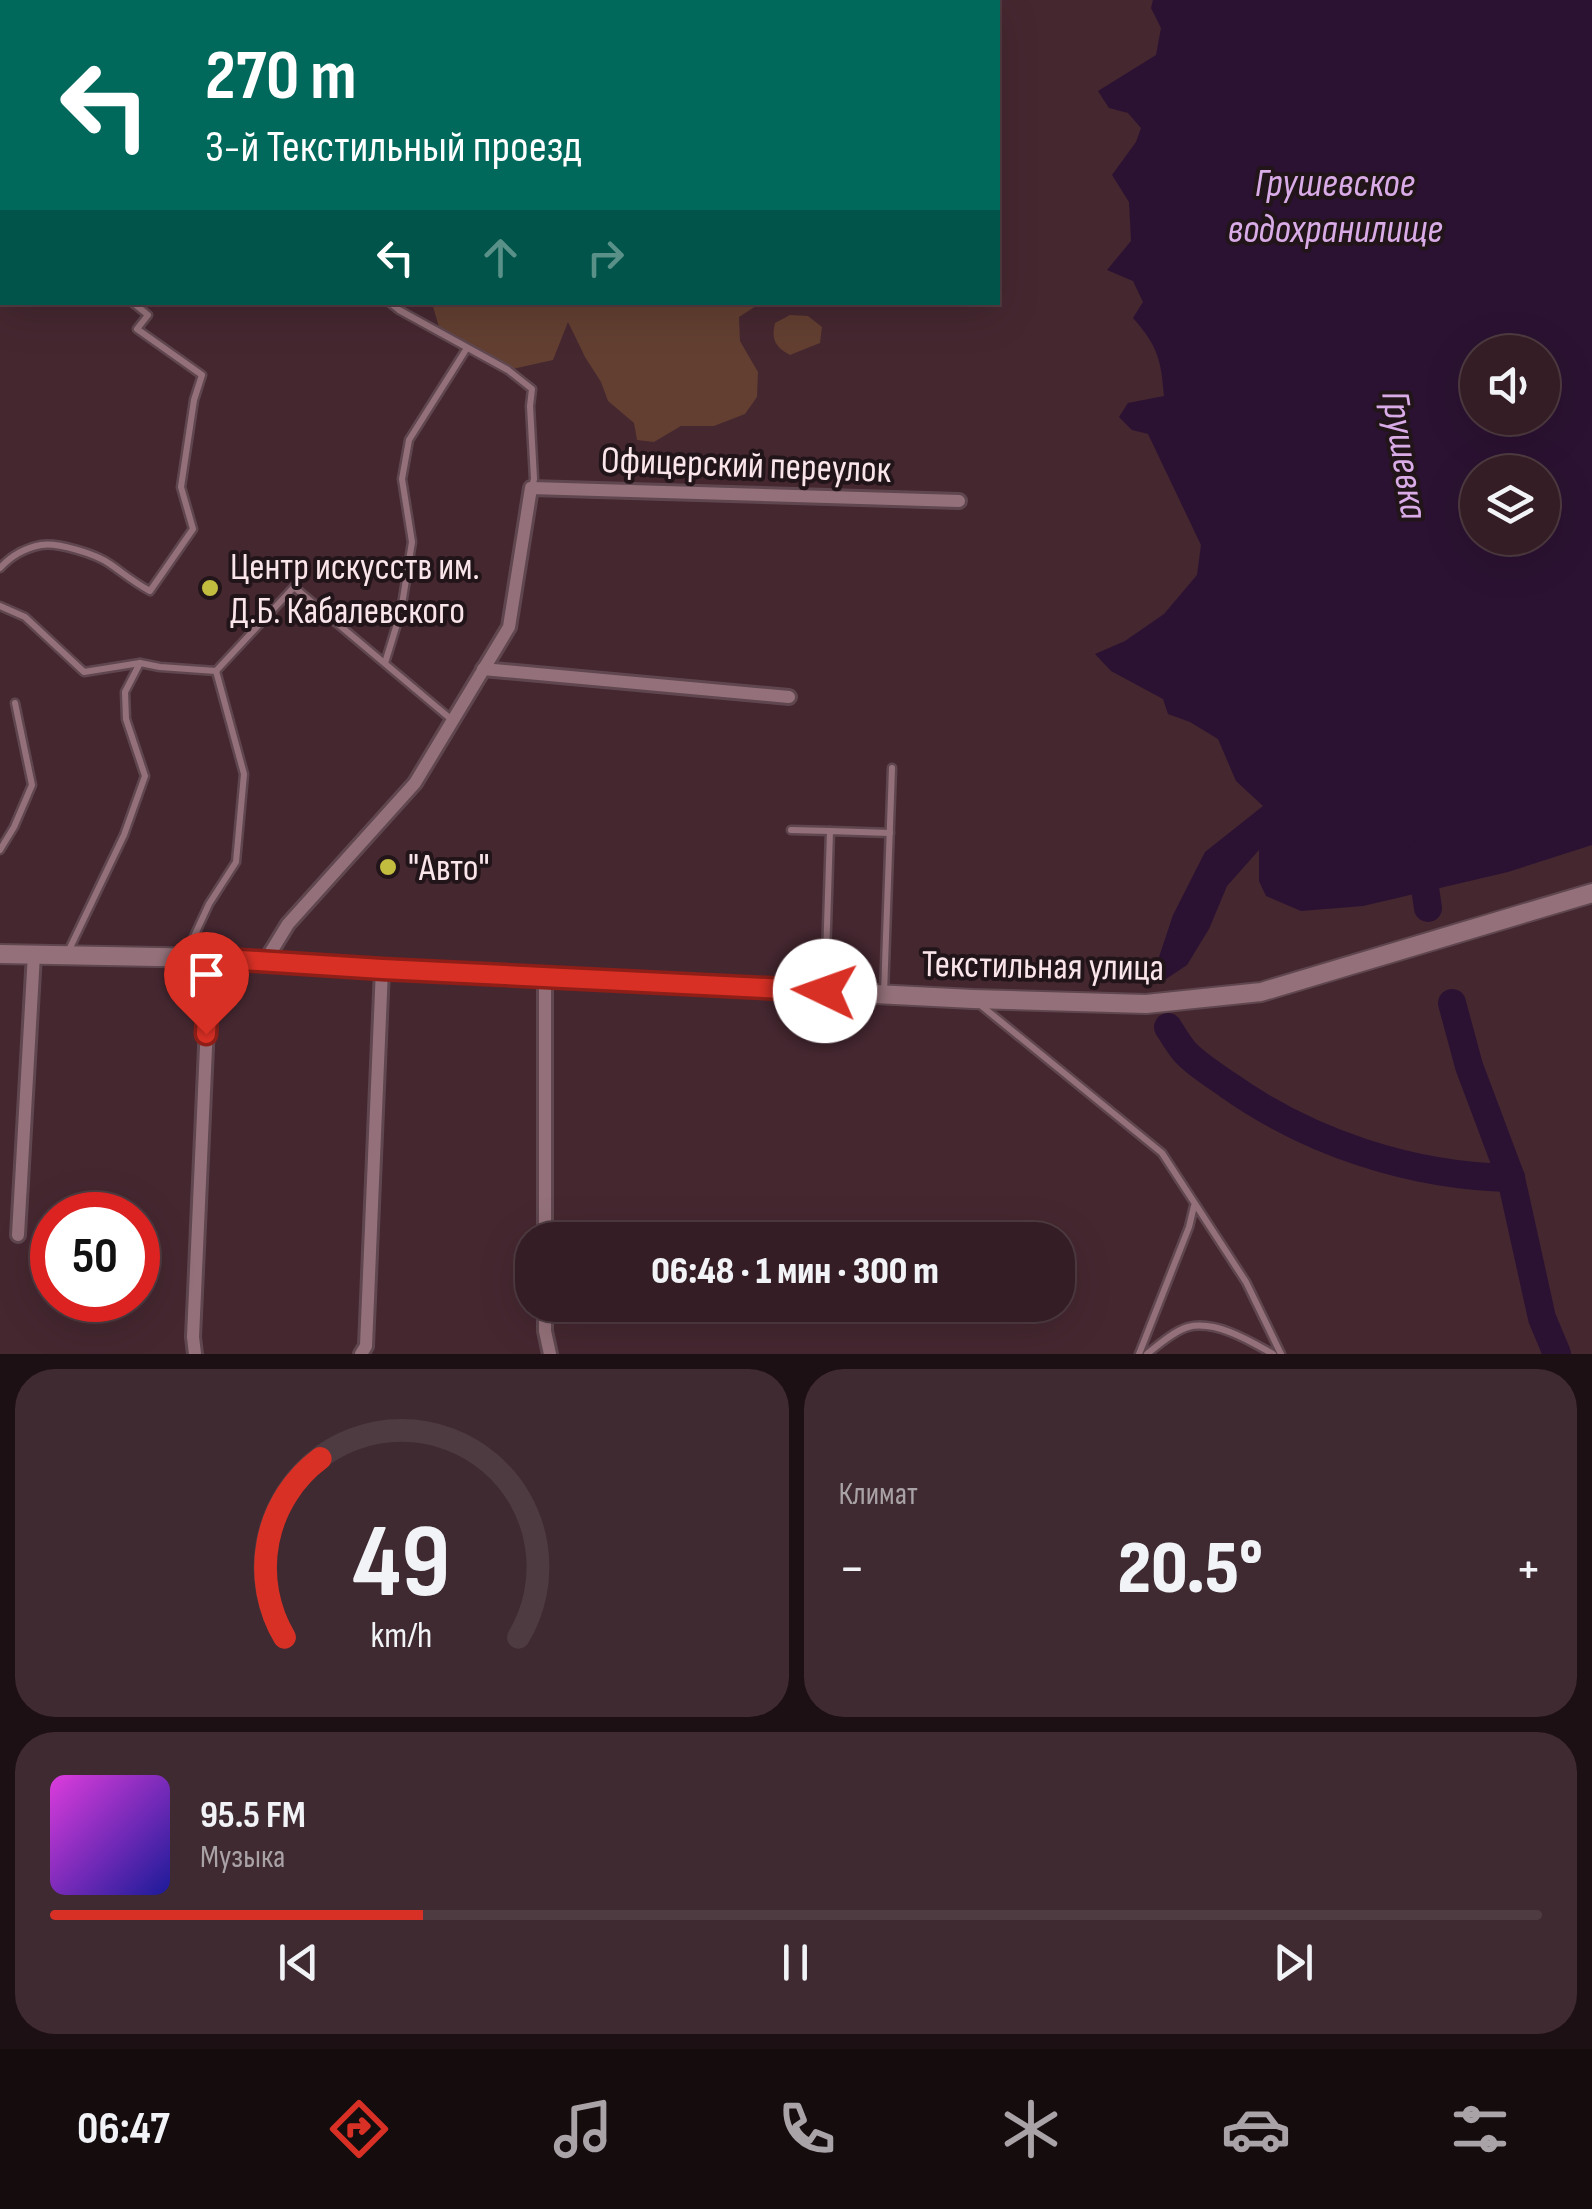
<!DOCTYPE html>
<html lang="ru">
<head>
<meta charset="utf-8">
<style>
	body { margin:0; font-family:"Sofia Sans Condensed",sans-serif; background:#3f2a31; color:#f1f3f6; height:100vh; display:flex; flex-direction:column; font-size:38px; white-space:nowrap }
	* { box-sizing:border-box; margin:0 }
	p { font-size:32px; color:#a9a2a6 }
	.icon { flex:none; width:55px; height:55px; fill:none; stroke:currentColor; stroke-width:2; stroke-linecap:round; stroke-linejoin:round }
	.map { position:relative; height:1354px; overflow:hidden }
	.drawer { display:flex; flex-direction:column; gap:15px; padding:15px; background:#1d1014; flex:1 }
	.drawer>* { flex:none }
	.guide { position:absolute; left:0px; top:0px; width:1000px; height:305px; box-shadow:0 10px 40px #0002,0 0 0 2px #4e3b41; background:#00695c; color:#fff; overflow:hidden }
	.fabs { position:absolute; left:1460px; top:335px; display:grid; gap:20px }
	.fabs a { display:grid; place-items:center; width:100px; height:100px; border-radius:50%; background:#341d24; box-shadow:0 10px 40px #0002,0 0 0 2px #4e3b41; font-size:50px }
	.speed { position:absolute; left:30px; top:1192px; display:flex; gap:20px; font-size:50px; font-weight:700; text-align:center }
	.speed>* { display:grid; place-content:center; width:130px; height:130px; border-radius:50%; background:#341d24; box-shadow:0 10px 40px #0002,0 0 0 2px #4e3b41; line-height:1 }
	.speed .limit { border:15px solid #d22; background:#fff; color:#111 }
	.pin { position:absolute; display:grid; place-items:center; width:85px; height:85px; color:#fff; margin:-102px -42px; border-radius:50% 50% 50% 0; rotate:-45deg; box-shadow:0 0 10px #0007 }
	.pin .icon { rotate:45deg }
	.me { position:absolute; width:110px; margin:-55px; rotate:273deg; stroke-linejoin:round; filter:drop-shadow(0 0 8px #0008) }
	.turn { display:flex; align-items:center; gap:35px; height:210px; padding:0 40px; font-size:45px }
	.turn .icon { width:130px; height:130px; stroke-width:2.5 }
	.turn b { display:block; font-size:70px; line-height:85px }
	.lanes { display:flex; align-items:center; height:95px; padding:0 40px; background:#0003; justify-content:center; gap:50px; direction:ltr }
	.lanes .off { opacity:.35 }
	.big { font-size:75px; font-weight:800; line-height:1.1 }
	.drawer .tile { flex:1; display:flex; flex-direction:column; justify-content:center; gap:15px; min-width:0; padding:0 35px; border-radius:40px; background:#3f2a31 }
	.drawer .dial { align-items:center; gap:0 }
	.dial svg { height:260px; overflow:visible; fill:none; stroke:#4e3b41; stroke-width:7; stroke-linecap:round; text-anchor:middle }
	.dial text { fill:#f1f3f6; stroke:none }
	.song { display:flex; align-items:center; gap:30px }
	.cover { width:120px; height:120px; border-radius:15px; background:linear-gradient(135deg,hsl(300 70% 55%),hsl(240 70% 35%)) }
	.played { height:10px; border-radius:5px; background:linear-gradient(90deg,#d93025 25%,#4e3b41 25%) }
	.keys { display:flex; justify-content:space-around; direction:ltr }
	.heat { display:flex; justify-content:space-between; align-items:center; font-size:55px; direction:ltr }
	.drawer .tiles { flex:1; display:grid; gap:15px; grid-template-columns:1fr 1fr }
	.tile:last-child { grid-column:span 2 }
	.trip { position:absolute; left:515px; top:1222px; width:560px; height:100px; border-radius:40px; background:#341d24; box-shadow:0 10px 40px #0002,0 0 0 2px #4e3b41; font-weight:800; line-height:100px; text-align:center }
	.dock { display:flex; height:160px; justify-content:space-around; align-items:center; background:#150c0e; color:#a9a2a6 }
	.dock .icon { width:70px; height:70px }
	.dock .active { color:#d93025 }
	.dock b { font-size:45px; color:#f1f3f6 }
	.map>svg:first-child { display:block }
</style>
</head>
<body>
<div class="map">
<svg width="1592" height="1354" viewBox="0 0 1592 1354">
	<rect width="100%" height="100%" fill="#452730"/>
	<g fill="#623f31">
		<polygon points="0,0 633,0 632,2 2,2 2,26 0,25"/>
		<polygon points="432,303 779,303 756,306 739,317 740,341 758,372 757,397 745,414 714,426 681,426 654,442 637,440 634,423 608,401 601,382 585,357 568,322 553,360 508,370 441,334"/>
		<path d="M 790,315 L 808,316 L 822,327 L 820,343 L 790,355 C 775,347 771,339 775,323 Z"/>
	</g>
	<path fill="#2b1232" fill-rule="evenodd" d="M 1153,0 L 1592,0 L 1592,845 L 1508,872 L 1363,906 L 1301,911 L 1266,896 L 1259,881 L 1259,850 L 1227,886 L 1209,929 L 1187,965 L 1166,979 L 1159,957 L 1173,915 L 1205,852 L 1263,806 L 1236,781 L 1218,739 L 1190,722 L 1168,714 L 1163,699 L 1111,671 L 1095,654 L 1125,641 L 1164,614 L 1197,575 L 1201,545 L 1148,434 L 1132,430 L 1119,417 L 1128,403 L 1164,396 C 1161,360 1158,346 1133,318 L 1143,302 L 1133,281 L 1107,270 L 1131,241 L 1129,202 L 1112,175 L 1136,142 L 1141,128 L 1128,113 L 1109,108 L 1098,91 L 1156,55 L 1161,28 L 1151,8 ZM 1478,352 L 1542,352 L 1542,418 L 1478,418 ZM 1478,472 L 1542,472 L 1542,538 L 1478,538 Z"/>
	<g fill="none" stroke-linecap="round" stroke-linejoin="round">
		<g stroke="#2b1232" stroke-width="28">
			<polyline points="1420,855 1428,908"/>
			<polyline points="1452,1003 1469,1066 1511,1178 1542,1318 1557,1354"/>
			<path d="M 1168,1027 C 1173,1035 1179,1045 1185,1052 C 1197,1065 1214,1075 1228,1085 C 1310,1143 1411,1176 1511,1178"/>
		</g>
		<defs>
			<g id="lane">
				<polyline points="0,40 2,42"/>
				<polyline points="0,60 2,56"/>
				<polyline points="0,71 2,64"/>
				<polyline points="0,113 2,115"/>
				<polyline points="389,302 399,310 508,370 532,389 530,406 534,479 532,487"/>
				<path d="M 0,568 C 10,557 25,548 41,545 C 57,542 96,554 110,564 C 123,573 135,583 150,591 L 193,529 L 181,487 L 194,400 L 202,375 L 137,329 L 148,315 L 132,302"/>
				<polyline points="0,606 25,617 84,672 140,663 160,667 216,671 294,587 452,720"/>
				<polyline points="385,663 401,611 412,542 402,479 409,440 467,348"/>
				<polyline points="791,830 830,831"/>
				<polyline points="0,850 14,827 32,785 15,703"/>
				<polyline points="67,954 124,835 145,776 126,719 125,692 140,663"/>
				<polyline points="185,956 209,904 236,862 244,774 216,671"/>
				<polyline points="825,990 830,831 890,833"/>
				<polyline points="884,993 892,768"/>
				<polyline points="978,1003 1162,1153 1246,1282 1281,1354"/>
				<polyline points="1139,1354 1189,1227 1194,1206"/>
				<path d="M 1147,1354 C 1158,1345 1174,1331 1188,1327 C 1216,1320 1250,1341 1273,1354"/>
			</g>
			<g id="street">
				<polyline points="483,669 789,697"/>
				<polyline points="266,960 288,924 415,783 509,627 531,488 959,501"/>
				<polyline points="545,977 545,1240"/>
				<polyline points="18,1235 34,954"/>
				<polyline points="545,1305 545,1331 550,1354"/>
				<polyline points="195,1354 193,1337 210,958"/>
				<polyline points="361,1354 366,1346 382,969"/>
			</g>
			<polyline id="secondary" points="0,954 210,958 382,969 973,999 1146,1004 1261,992 1592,893"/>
		</defs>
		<use href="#lane" stroke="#60474f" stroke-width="11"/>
		<use href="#street" stroke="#60474f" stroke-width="18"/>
		<use href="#secondary" stroke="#60474f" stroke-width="22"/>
		<use href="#lane" stroke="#94717a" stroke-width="6"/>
		<use href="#street" stroke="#94717a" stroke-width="12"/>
		<use href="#secondary" stroke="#94717a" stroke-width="18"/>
	</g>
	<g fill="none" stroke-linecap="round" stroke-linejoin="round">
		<defs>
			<polyline id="route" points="206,1034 210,958 382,969 825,991"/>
		</defs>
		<use href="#route" stroke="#8d1f18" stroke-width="25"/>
		<use href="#route" stroke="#d93025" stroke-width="18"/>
	</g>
	<g fill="#c2bd3f" stroke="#221519" stroke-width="4">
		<circle cx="210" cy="588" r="10"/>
		<circle cx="388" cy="867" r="10"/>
	</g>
	<g text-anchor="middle" stroke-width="8" stroke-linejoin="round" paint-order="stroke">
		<g font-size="38" fill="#f9e5ea" stroke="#221519">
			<text transform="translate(746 464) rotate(2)" y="13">Офицерский переулок</text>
			<text transform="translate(1043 965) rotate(1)" y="13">Текстильная улица</text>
		</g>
		<g font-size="38" fill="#f9e5ea" stroke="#221519" text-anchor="start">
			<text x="230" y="579">Центр искусств им.<tspan x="230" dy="44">Д.Б. Кабалевского</tspan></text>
			<text x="408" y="880">"Авто"</text>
		</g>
		<g font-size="40" font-style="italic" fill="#d9abe7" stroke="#221519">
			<text x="1335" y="196">Грушевское<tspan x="1335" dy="46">водохранилище</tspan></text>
			<text transform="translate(1406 455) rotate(81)" y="14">Грушевка</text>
		</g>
	</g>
</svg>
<div class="fabs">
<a><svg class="icon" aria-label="sound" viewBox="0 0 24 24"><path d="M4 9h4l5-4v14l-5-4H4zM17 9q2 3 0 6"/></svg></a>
<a><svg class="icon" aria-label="layers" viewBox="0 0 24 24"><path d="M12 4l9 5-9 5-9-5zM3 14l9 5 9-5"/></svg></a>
</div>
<div class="speed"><div class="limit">50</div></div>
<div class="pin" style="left:206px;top:1034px;background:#d93025"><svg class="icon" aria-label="arrive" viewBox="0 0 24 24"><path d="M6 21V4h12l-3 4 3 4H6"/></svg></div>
<svg class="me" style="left:825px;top:991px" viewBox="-20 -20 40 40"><circle r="19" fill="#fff"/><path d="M0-13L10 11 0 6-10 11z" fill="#d93025"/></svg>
<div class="trip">06:48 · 1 мин · 300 m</div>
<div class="guide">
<div class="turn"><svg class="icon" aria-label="left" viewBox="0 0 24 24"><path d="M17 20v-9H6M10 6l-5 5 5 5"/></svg><div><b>270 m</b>3-й Текстильный проезд</div></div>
<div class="lanes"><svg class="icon" aria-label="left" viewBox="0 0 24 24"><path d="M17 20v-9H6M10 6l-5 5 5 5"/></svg><svg class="icon off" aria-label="ahead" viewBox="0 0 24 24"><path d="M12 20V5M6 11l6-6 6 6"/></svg><svg class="icon off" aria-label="right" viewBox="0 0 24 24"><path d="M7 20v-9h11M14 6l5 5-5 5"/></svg></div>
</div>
</div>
<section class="drawer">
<div class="tiles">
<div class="tile dial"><svg viewBox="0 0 100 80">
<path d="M14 69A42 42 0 1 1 86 69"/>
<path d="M14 69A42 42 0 0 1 25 14" stroke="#d93025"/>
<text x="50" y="56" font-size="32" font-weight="700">49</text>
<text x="50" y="72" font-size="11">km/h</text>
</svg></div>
<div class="tile"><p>Климат</p>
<div class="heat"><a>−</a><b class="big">20.5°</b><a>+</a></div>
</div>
<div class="tile">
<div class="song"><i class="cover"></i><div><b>95.5 FM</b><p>Музыка</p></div></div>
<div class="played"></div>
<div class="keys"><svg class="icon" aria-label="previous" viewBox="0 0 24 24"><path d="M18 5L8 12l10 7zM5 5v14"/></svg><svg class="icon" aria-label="pause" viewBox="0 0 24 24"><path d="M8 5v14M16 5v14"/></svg><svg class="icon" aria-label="next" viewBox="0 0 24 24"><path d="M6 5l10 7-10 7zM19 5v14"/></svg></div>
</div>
</div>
</section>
<nav class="dock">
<b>06:47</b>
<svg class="icon active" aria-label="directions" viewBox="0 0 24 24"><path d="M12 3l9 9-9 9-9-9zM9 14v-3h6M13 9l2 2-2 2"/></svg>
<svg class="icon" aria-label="music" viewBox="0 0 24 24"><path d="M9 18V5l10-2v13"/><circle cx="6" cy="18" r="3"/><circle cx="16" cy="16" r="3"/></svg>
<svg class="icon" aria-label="phone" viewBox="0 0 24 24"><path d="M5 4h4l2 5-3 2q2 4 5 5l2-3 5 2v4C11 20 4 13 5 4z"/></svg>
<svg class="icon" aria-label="climate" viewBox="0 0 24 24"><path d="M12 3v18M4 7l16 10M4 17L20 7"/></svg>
<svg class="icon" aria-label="car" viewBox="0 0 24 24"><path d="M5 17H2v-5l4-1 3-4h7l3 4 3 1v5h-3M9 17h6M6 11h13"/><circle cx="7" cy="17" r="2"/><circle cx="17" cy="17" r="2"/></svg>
<svg class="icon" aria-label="filters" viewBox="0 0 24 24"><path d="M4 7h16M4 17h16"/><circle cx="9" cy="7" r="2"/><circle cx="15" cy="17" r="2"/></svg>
</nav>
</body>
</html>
